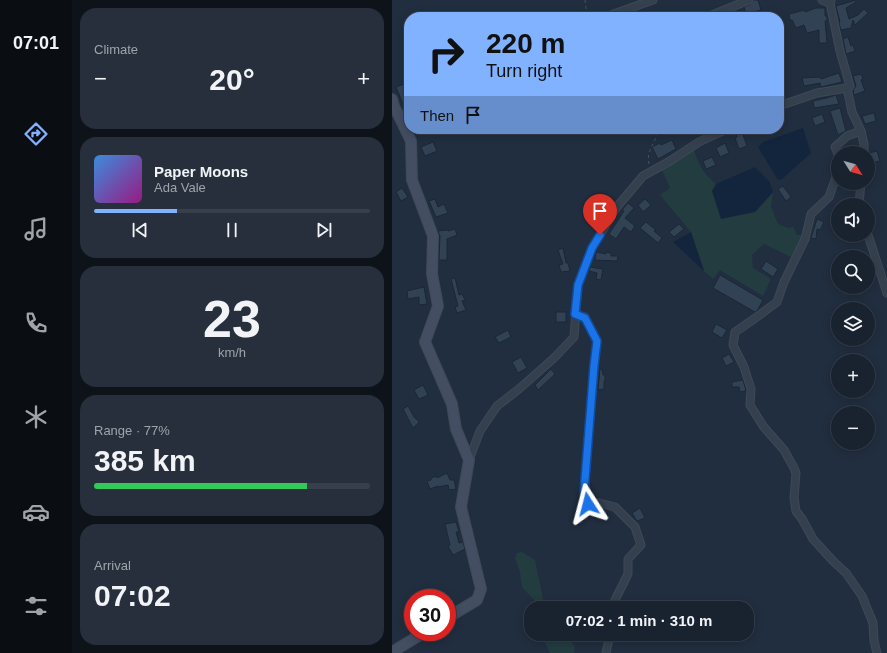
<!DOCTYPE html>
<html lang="en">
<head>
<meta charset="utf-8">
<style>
	body { margin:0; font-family:Helvetica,sans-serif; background:#262f3b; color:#f1f3f6; height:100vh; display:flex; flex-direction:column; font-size:15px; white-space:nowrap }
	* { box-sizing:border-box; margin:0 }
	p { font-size:13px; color:#9fa4aa }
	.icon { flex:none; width:22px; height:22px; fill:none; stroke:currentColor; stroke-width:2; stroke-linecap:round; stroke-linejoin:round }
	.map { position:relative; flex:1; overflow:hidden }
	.sheet { display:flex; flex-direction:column; gap:8px; padding:8px; background:#0e131a; width:320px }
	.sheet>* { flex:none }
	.top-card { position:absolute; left:12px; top:12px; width:380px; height:122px; border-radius:16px; box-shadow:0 2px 10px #0003,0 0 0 1px #373f4b; background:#80b2ff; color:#111; overflow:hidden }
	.needle { width:26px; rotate:127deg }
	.buttons { position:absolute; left:439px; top:146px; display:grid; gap:8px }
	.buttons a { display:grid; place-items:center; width:44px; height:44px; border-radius:50%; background:#19222f; box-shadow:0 2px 10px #0003,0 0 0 1px #373f4b; font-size:20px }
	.speed { position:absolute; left:12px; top:589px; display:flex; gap:8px; font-size:20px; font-weight:700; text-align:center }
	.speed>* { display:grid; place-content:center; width:52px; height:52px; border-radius:50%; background:#19222f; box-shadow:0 2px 10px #0003,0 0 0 1px #373f4b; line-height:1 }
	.speed .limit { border:6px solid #d22; background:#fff; color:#111 }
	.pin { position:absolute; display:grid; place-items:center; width:34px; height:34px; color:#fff; margin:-41px -17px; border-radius:50% 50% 50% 0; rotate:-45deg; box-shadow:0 0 4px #0007 }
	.pin .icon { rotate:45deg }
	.me { position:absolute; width:44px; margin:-22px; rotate:351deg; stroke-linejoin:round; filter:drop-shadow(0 0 3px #0008) }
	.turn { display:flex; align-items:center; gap:14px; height:84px; padding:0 16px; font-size:18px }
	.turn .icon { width:52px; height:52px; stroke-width:2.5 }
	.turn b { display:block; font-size:28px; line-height:34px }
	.then { display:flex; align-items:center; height:38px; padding:0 16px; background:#0003; gap:8px; font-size:15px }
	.big { font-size:30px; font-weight:800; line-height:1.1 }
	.sheet .tile { flex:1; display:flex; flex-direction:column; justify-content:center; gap:6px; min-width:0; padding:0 14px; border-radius:16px; background:#262f3b }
	.sheet .dial { align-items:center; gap:0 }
	.dial b { font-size:52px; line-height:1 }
	.song { display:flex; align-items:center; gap:12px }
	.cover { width:48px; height:48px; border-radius:6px; background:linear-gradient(135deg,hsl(210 70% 55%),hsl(310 70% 35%)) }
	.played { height:4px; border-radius:2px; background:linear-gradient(90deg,#80b2ff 30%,#373f4b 30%) }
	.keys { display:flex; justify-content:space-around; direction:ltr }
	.heat { display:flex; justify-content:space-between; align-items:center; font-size:22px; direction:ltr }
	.charge { height:6px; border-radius:3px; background:linear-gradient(90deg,#34c759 77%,#373f4b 0) }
	.trip { position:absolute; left:132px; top:601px; width:230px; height:40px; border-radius:16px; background:#19222f; box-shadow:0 2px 10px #0003,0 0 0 1px #373f4b; font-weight:800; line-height:40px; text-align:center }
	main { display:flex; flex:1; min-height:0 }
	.tabs { display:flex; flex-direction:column; width:72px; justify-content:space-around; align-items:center; background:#0a0e13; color:#9fa4aa }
	.tabs .icon { width:28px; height:28px }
	.tabs .on { color:#80b2ff }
	.tabs b { font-size:18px; color:#f1f3f6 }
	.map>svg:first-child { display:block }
</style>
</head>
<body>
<main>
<nav class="tabs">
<b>07:01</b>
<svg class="icon on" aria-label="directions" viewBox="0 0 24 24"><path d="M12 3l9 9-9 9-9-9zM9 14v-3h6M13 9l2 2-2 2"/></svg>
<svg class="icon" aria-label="music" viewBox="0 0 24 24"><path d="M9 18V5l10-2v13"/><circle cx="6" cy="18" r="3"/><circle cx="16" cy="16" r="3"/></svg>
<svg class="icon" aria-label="phone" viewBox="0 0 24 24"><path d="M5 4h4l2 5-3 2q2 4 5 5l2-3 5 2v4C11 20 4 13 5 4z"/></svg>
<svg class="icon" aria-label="climate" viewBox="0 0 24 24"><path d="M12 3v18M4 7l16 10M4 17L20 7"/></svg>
<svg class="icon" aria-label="car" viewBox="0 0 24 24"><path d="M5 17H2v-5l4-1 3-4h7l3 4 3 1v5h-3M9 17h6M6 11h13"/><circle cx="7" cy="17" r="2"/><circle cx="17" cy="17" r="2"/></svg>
<svg class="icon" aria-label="filters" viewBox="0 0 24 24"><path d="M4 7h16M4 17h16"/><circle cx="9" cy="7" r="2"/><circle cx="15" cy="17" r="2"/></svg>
</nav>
<section class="sheet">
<div class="tile"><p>Climate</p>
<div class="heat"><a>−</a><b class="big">20°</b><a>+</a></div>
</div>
<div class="tile">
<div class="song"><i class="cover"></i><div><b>Paper Moons</b><p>Ada Vale</p></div></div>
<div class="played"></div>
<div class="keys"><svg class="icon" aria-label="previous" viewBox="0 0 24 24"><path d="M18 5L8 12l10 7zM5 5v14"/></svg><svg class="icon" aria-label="pause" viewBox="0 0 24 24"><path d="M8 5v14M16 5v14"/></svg><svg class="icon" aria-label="next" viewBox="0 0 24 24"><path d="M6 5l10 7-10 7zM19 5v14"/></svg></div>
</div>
<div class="tile dial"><b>23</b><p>km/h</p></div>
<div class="tile"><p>Range · 77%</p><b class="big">385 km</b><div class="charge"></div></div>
<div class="tile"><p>Arrival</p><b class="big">07:02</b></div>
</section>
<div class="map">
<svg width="495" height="653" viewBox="0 0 495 653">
	<rect width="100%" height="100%" fill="#212e3f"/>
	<g fill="#233c40">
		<path d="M 302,150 C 307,166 312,174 324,184 L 320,192 L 363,212 L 381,192 L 379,207 L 386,224 L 396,228 L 401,227 L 405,235 L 412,235 L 401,258 L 372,244 L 360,255 L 361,268 L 379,279 L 371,296 L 328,270 L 321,279 L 312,271 L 299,232 L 268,195 L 278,188 L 270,170 Z"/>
		<polygon points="130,552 143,560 153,608 142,608 143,601 130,587 128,572 123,558 125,553"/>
		<polygon points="149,634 173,634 183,647 182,653 158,653"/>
	</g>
	<g fill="#13253d">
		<polygon points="411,128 419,153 390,179 386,180 366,147 371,142"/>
		<polygon points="363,167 377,181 381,192 363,212 329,219 320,191 324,184"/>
		<polygon points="299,232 312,271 281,242"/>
	</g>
	<g fill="#324255" stroke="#1c2735">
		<polygon points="362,0 366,0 369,10 354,14 352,7 359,4"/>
		<polygon points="464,0 464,2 454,8 457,19 466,15 472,9 476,13 463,25 461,20 459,28 449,30 447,23 448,22 444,6"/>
		<polygon points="424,8 433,8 433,16 435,16 435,21 433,21 435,43 427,43 427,30 415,33 412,25 404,28 400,20 398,20 397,14 413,10 413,12"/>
		<polygon points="456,37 459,46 461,45 463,51 454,54 451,39"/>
		<polygon points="447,73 450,82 429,87 428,83 412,86 410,78 428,77 429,79"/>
		<polygon points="469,74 471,79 469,80 473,91 462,95 461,90 464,86 461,76"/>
		<polygon points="12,84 15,94 17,93 17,101 11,104 4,87"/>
		<polygon points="444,95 447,104 422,108 421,101 435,98"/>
		<polygon points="448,108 454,131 446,135 438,111"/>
		<polygon points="482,113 484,121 473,124 470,116"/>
		<polygon points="430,114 433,122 423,126 420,118"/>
		<polygon points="342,129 349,129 355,146 347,149 343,138 345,137"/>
		<polygon points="280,140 284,149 266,159 260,147 268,143 269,145"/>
		<polygon points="41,142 45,151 33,156 29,147"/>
		<polygon points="333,143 337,153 328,157 324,148"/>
		<polygon points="485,151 488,161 478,163 477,153"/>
		<polygon points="320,157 324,165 314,169 311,161"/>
		<polygon points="391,186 399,197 394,201 386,189"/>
		<polygon points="10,188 16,197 9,201 4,192"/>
		<polygon points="43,199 46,207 52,204 56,213 44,217 37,201"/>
		<polygon points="253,199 259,205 251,212 246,205"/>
		<polygon points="236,203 242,208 233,218 243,226 239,232 232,227 224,239 217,234 232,211 230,210"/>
		<polygon points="425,219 432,222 428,230 425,229 424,239 419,238"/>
		<polygon points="254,222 264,230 262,231 270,238 266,243 248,228"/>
		<polygon points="287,224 292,229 282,237 277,232"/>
		<polygon points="63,229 65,235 55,239 55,260 47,260 48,236 46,231 55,230 56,231"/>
		<polygon points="171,248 174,263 176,263 178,271 169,272 167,265 171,264 166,250"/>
		<polygon points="204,252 214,254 214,252 219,253 219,256 226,256 225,261 203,260"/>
		<polygon points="374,261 386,269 381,277 369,269"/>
		<polygon points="198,267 211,269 209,280 204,279 205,273 197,271"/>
		<polygon points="328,275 371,300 365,311 363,312 321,288"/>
		<polygon points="63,278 67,295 70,294 73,300 70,301 74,310 65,313 63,307 66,306 59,279"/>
		<polygon points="32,287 35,304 27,305 27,297 16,299 15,291"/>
		<rect x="164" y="312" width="10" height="10"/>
		<polygon points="324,324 335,330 330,338 320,332"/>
		<polygon points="116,330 119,337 107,343 103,337"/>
		<polygon points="337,354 342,362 334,366 330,358"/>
		<polygon points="129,357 135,368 126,373 120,362"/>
		<polygon points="159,369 163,374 146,390 143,385"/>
		<polygon points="208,369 210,369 211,375 213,375 213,381 212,381 212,389 206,390"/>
		<polygon points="351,380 354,391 348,392 347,387 340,387 340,382"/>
		<polygon points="31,385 36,395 27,399 22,390"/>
		<polygon points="16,406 22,417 27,422 21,428 11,409"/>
		<polygon points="55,473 58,480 62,480 64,489 57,490 56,485 46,487 46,486 38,489 35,481 39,480 39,478 45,476 45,478"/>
		<polygon points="248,508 253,518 245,521 240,513"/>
		<polygon points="64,522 67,532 64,532 67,543 71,542 73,549 61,555 56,546 58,545 53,524"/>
	</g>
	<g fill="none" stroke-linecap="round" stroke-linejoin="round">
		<defs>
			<g id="street">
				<polyline points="430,0 438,3"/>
				<polyline points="439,0 438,3 448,51 458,86 455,88"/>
				<polyline points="213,17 261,0"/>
				<polyline points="315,17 357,0"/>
				<polyline points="387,106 425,93 455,88 460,112 469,131 455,136 443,147 446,154"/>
				<polyline points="469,131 472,144 472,153"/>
				<polyline points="446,171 437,197 419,214 413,239 392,282 385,302 362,319 343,332 341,345 352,367 359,389 358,405 371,426 392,450 402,468 404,473 402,498 404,511 410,519 421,539 441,561 454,573 470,596 481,623 482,641 485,653"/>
				<polyline points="467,205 469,183"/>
				<polyline points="476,235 495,293"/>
				<polyline points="183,315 193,317 205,341 202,366 192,492 196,504 207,503 223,507 243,527 249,545 236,559 236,574 219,608"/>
				<polyline points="77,460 88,431 105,406 127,389 162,358 182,337 186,285 200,248 224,208 251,176 278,161 307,142 335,129"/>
				<polyline points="214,653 218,634"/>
			</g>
			<g id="secondary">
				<polyline points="0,99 2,106 19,141 20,180 41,236 40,274 46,306 33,342 60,404 64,429 77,460 69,507 89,589 85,600 55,618"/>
				<polyline points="0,652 33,632"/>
			</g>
		</defs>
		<use href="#street" stroke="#3e4957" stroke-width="9"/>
		<use href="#secondary" stroke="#3e4957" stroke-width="12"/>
		<g stroke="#3c5658" stroke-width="1" stroke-dasharray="3 3" stroke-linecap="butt">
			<polyline points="193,0 195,17"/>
			<path d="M 257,164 C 253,149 267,142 264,129"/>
		</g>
		<use href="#street" stroke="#35404e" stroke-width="7"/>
		<use href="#secondary" stroke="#434e62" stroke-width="10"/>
	</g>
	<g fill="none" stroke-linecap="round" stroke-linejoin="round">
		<defs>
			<polyline id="route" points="196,504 192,492 202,366 205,341 193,318 183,314 186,285 200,248 208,235"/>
		</defs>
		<use href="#route" stroke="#114b97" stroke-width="10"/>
		<use href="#route" stroke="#1a73e8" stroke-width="7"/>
	</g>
</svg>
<div class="buttons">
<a><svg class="needle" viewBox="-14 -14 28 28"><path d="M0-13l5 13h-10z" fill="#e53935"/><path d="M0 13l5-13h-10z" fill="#9fa4aa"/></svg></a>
<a><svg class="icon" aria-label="sound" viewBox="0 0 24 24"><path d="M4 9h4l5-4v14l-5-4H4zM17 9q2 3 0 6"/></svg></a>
<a><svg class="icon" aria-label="search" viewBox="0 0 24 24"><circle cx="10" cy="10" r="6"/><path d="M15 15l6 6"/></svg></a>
<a><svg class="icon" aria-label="layers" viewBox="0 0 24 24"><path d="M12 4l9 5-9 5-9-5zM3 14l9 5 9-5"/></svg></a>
<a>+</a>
<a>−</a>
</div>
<div class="speed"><div class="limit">30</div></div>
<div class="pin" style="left:208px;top:235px;background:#d93025"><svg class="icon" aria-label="arrive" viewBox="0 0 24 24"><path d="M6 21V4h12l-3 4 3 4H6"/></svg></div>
<svg class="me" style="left:196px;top:504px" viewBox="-20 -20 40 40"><path d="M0-17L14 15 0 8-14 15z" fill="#1a73e8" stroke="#fff" stroke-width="4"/></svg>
<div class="trip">07:02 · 1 min · 310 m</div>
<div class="top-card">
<div class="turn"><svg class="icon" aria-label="right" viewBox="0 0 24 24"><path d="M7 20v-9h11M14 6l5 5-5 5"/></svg><div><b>220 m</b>Turn right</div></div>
<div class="then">Then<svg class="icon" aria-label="arrive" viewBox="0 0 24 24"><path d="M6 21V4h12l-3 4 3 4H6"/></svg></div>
</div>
</div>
</main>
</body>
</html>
